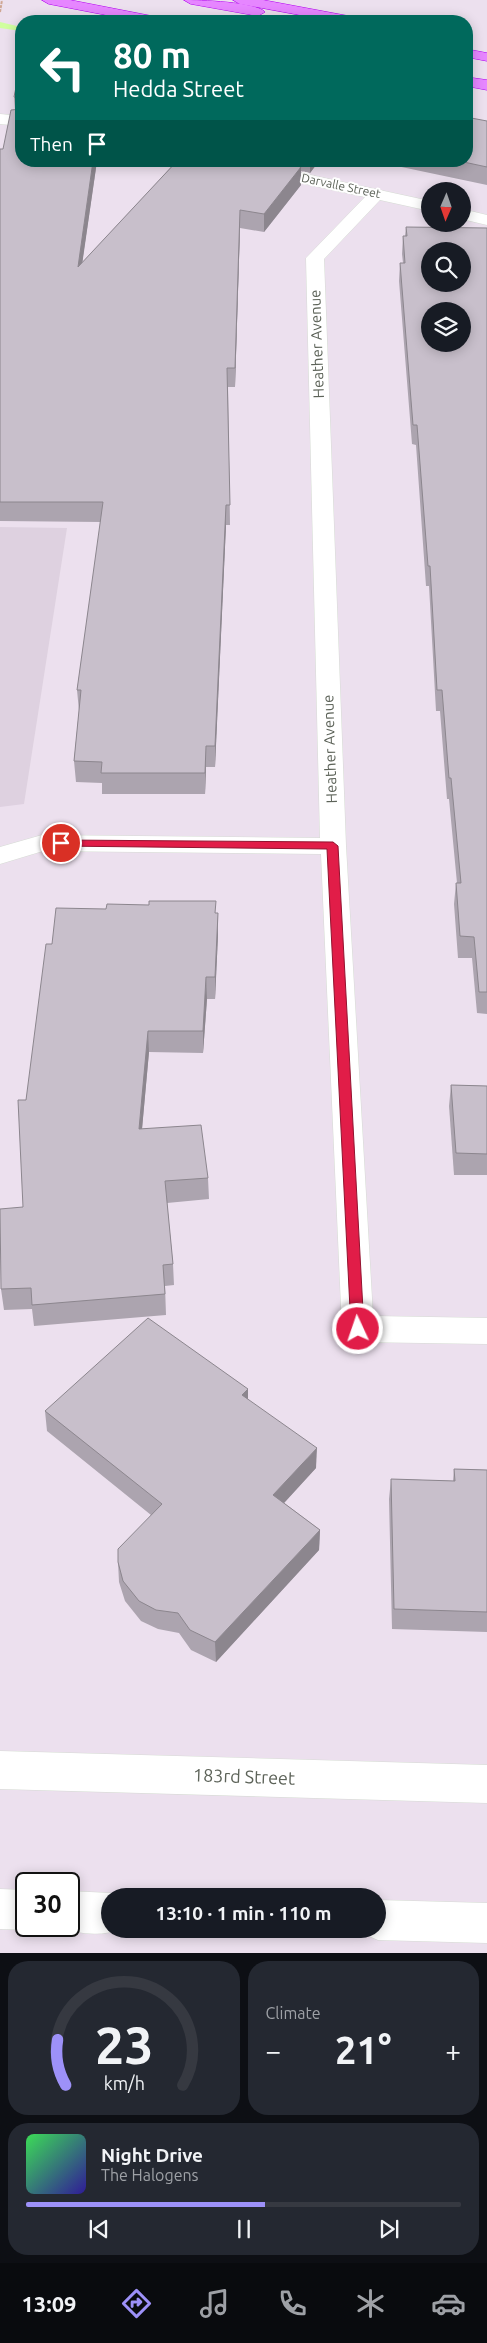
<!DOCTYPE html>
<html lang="en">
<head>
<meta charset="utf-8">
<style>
	body { margin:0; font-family:Ubuntu,sans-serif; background:#242831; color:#f1f3f6; height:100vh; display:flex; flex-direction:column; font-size:19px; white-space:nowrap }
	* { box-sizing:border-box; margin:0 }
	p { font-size:16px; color:#9ea1a6 }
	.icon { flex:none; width:28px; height:28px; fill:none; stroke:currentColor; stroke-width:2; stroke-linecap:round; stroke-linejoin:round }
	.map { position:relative; height:1953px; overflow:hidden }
	.side { display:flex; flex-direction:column; gap:8px; padding:8px; background:#0d0f14; flex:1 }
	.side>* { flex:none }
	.hud { position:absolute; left:15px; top:15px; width:458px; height:152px; border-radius:20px; box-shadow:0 2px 12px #0003; background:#00695c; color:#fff; overflow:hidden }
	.needle { width:32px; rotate:182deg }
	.tools { position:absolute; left:421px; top:182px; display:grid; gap:10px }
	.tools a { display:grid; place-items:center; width:50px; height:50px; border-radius:50%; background:#171b24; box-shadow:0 2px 12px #0003; font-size:25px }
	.speed { position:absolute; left:15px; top:1872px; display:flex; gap:10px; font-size:25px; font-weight:700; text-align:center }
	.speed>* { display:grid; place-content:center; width:65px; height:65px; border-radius:50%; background:#171b24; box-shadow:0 2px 12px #0003; line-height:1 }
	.speed .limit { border:2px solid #111; border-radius:8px; background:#fff; color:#111 }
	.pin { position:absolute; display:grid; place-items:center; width:42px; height:42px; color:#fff; margin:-21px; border:2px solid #fff; border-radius:50%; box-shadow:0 1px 5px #0007 }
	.me { position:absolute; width:55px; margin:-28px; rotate:357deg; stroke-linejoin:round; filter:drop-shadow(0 0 4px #0008) }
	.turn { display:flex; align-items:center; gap:18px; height:105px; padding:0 15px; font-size:22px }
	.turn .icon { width:65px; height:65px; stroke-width:2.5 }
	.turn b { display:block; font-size:35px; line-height:42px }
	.then { display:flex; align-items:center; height:48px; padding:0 15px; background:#0003; gap:10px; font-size:19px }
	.big { font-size:38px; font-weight:700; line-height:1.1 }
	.side .widget { flex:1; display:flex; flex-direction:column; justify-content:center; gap:8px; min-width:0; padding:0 18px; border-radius:20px; background:#242831 }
	.side .dial { align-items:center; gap:0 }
	.dial svg { height:130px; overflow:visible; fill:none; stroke:#363941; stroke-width:7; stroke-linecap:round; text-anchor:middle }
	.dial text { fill:#f1f3f6; stroke:none }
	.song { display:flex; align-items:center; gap:15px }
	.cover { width:60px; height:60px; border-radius:8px; background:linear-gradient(135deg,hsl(130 70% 55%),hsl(250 70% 35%)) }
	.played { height:5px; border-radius:2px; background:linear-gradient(90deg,#9d91f8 55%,#363941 55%) }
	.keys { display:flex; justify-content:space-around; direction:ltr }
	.heat { display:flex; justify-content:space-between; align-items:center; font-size:28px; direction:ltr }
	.side .tiles { flex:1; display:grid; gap:8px; grid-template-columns:1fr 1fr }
	.widget:last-child { grid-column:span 2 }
	.trip { position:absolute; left:101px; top:1888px; width:285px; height:50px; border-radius:25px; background:#171b24; box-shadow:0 2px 12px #0003; font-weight:700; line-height:50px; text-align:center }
	.dock { display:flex; height:80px; justify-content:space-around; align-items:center; background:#090b0e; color:#9ea1a6 }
	.dock .icon { width:35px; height:35px }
	.dock .current { color:#9d91f8 }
	.dock b { font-size:22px; color:#f1f3f6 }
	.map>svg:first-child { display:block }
</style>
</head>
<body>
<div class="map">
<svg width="487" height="1953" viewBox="0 0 487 1953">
	<rect width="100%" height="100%" fill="#ece0ee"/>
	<polygon fill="#ded1e0" points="0,527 67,528 24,804 0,807"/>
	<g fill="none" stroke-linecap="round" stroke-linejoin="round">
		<polygon fill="#d0ff9f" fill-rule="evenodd" points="0,22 21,27 21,31 0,28"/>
		<defs>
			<g id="minor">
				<polygon points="0,114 21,116 21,126 0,124"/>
				<polygon points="215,161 246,161 430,201 430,211 380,200 324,259 346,846 373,1316 487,1318 487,1344 358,1342 347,1338 342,1329 321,854 43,851 0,864 0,847 42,835 320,838 306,258 365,197 223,166"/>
				<polygon points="462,209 487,215 487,225 462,219"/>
				<polygon points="0,1751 487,1765 487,1803 0,1789"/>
				<polygon points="0,1889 26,1890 26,1926 36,1926 26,1930 0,1929"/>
				<path d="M 69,1891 L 110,1893 L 119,1896 L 110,1896 L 110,1929 L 121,1929 C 102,1937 76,1934 57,1926 L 69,1926 Z"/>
				<polygon points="378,1900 487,1903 487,1943 378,1940 364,1934 361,1929 378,1929"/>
			</g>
			<g id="highway">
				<polygon points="42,0 70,0 157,17 164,21 137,21 49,4"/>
				<path d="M 184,0 C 199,0 257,2 265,12 L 258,16 L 191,4 Z"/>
				<polygon points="233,0 263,0 354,17 361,21 332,21 240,4"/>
				<polygon points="466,49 487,53 487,61 466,57"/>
				<polygon points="466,77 487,80 487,90 466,86"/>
			</g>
		</defs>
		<use href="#minor" stroke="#d6dcd4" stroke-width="1"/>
		<use href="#highway" stroke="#b000ee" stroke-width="1"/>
		<polyline stroke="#cfa794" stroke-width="2" stroke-dasharray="3 1" stroke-linecap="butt" points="0,12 2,0"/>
		<use href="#minor" fill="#fff" fill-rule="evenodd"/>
		<use href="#highway" fill="#e686ff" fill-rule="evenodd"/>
	</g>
	<g fill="#aca4af">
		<polygon points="21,62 21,161 97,161 82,263 177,161 319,161 310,173 301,171 301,185 264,232 240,228 235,387 228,387 230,525 226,525 215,767 206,767 205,794 102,794 102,783 76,782 74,761 79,711 77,690 101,522 0,521 0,149 3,149 15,110 14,97"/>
		<polygon points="487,121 487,185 373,161 466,161"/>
		<polygon points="406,227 487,228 487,1014 477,1013 472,958 458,958 454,904 456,883 457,883 449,799 447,799 440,711 436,711 429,586 426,586 416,445 412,444 399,281 400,263 403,263 402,254 403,236 405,236"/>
		<polygon points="216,913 218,913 218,935 215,999 207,999 203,1053 149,1052 142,1129 208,1178 209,1199 167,1203 173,1264 174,1285 165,1286 166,1315 34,1326 32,1309 4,1310 1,1289 23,1207 26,1100 52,944"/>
		<polygon points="451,1085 487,1086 487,1175 454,1175 449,1106"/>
		<polygon points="248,1389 248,1400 316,1468 284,1503 320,1530 319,1550 216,1662 191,1650 179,1633 158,1629 141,1621 125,1601 119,1582 118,1562 151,1515 47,1431 45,1411"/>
		<polygon points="454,1469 487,1470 487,1632 392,1629 389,1499 391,1479 453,1481"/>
	</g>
	<g fill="#8c868e">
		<polygon points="93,161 97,161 79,286 78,267"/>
		<polygon points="310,161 319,161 310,173"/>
		<polygon points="301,167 301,185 264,232 264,214"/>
		<polygon points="240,210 240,228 235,387 235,368"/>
		<polygon points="226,505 226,525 215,767 215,746"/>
		<polygon points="206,746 206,767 205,794 205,773"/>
		<polygon points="218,913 218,935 215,999 215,977"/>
		<polygon points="206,977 207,999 203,1053 203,1031"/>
		<polygon points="148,1031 149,1052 140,1151 139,1129"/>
		<polygon points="248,1389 248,1410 242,1395"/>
		<polygon points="317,1448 316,1468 273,1515 273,1495"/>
		<polygon points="320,1530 319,1550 216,1662 215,1642"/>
	</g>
	<g fill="#c8bfcb" stroke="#8c868e" fill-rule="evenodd">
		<polygon points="21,62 21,101 21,98 14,97"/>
		<polygon points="21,109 21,161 93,161 78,267 177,161 272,161 301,167 264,214 240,210 235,368 227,368 230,505 226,505 215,746 206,746 205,773 101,773 102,762 74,761 81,690 77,690 103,502 0,502 0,149 3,149 11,110"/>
		<polygon points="466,117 487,121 487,167 459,161 466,161"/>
		<path d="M 406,227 L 487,228 L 487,992 L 479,992 L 474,937 L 460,936 L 456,883 L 461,883 L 451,778 L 449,778 L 442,690 L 437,690 L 430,566 L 428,566 L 417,425 L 413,425 L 400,263 L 405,263 L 403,236 L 407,236 ZM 430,251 L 462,251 L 462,284 L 430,284 ZM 430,311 L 462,311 L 462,344 L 430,344 Z"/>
		<polygon points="149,901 216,901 215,913 218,913 215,977 206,977 203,1031 148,1031 139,1129 201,1125 208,1178 165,1181 173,1264 163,1265 165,1294 32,1305 31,1288 1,1289 0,1209 23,1207 18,1100 26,1100 46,944 52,944 56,908 106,909 107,904 149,905"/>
		<polygon points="451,1085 487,1086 487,1154 456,1153"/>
		<polygon points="148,1318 248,1389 242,1395 317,1448 273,1495 320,1530 215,1642 190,1630 178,1613 156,1610 139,1601 123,1581 118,1562 118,1549 162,1504 45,1411"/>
		<polygon points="454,1469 487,1470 487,1612 394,1609 391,1479 455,1481"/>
	</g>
	<polygon fill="#e11d48" stroke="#92132f" points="61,840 333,842 338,846 364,1329 362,1333 353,1333 351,1329 327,849 58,846 56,843"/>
	<g text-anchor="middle" stroke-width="4" stroke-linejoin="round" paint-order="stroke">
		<g font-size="12" fill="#5d6359" stroke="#fff">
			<text transform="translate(341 186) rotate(12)" y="4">Darvalle Street</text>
		</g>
		<g font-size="15" fill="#5d6359" stroke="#fff">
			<text transform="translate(317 344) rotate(-92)" y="5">Heather Avenue</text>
			<text transform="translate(330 749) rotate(-92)" y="5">Heather Avenue</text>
		</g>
		<g font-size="18" fill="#5d6359" stroke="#fff">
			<text transform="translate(244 1777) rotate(2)" y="6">183rd Street</text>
		</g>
	</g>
</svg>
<div class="tools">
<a><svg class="needle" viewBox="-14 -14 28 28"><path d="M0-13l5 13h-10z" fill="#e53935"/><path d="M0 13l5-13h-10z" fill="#9ea1a6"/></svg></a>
<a><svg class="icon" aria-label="search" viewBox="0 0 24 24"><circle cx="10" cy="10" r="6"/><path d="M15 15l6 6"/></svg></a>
<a><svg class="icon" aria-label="layers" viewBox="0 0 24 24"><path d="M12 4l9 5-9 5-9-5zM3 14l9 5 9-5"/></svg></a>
</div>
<div class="speed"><div class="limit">30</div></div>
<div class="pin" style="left:61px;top:843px;background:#d93025"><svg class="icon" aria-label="arrive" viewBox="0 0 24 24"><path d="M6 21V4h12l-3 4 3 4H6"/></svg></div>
<svg class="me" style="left:358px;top:1329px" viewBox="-20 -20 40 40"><circle r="17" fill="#e11d48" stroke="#fff" stroke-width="3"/><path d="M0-11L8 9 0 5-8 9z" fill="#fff"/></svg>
<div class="trip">13:10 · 1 min · 110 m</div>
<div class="hud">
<div class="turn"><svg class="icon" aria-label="left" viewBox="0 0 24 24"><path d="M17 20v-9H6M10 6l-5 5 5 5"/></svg><div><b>80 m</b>Hedda Street</div></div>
<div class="then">Then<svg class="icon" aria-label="arrive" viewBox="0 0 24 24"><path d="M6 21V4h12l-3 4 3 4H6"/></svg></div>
</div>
</div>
<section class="side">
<div class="tiles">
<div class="widget dial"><svg viewBox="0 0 100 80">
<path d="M14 69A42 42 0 1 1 86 69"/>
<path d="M14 69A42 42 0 0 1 9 41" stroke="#9d91f8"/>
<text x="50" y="56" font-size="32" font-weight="700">23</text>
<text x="50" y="72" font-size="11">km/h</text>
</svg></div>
<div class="widget"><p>Climate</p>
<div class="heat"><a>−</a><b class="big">21°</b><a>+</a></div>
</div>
<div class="widget">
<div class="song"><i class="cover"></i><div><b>Night Drive</b><p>The Halogens</p></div></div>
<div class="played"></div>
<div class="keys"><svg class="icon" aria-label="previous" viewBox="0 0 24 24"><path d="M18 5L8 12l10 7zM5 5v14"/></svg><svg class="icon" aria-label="pause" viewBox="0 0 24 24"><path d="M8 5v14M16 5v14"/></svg><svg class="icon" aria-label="next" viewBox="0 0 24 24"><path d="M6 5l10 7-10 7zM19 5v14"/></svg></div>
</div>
</div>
</section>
<nav class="dock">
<b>13:09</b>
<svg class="icon current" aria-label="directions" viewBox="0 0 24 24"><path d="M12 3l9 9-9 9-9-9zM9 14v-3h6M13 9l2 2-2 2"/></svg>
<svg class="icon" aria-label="music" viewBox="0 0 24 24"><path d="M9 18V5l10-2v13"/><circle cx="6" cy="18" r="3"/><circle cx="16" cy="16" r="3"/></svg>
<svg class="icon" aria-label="phone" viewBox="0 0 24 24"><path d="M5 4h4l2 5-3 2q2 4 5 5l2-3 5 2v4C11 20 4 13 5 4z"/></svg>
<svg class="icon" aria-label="climate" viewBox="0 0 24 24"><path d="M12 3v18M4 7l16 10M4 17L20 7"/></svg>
<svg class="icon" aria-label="car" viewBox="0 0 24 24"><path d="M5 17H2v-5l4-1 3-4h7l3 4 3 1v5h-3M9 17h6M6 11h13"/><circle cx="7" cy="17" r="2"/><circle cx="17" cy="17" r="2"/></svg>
</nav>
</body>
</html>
